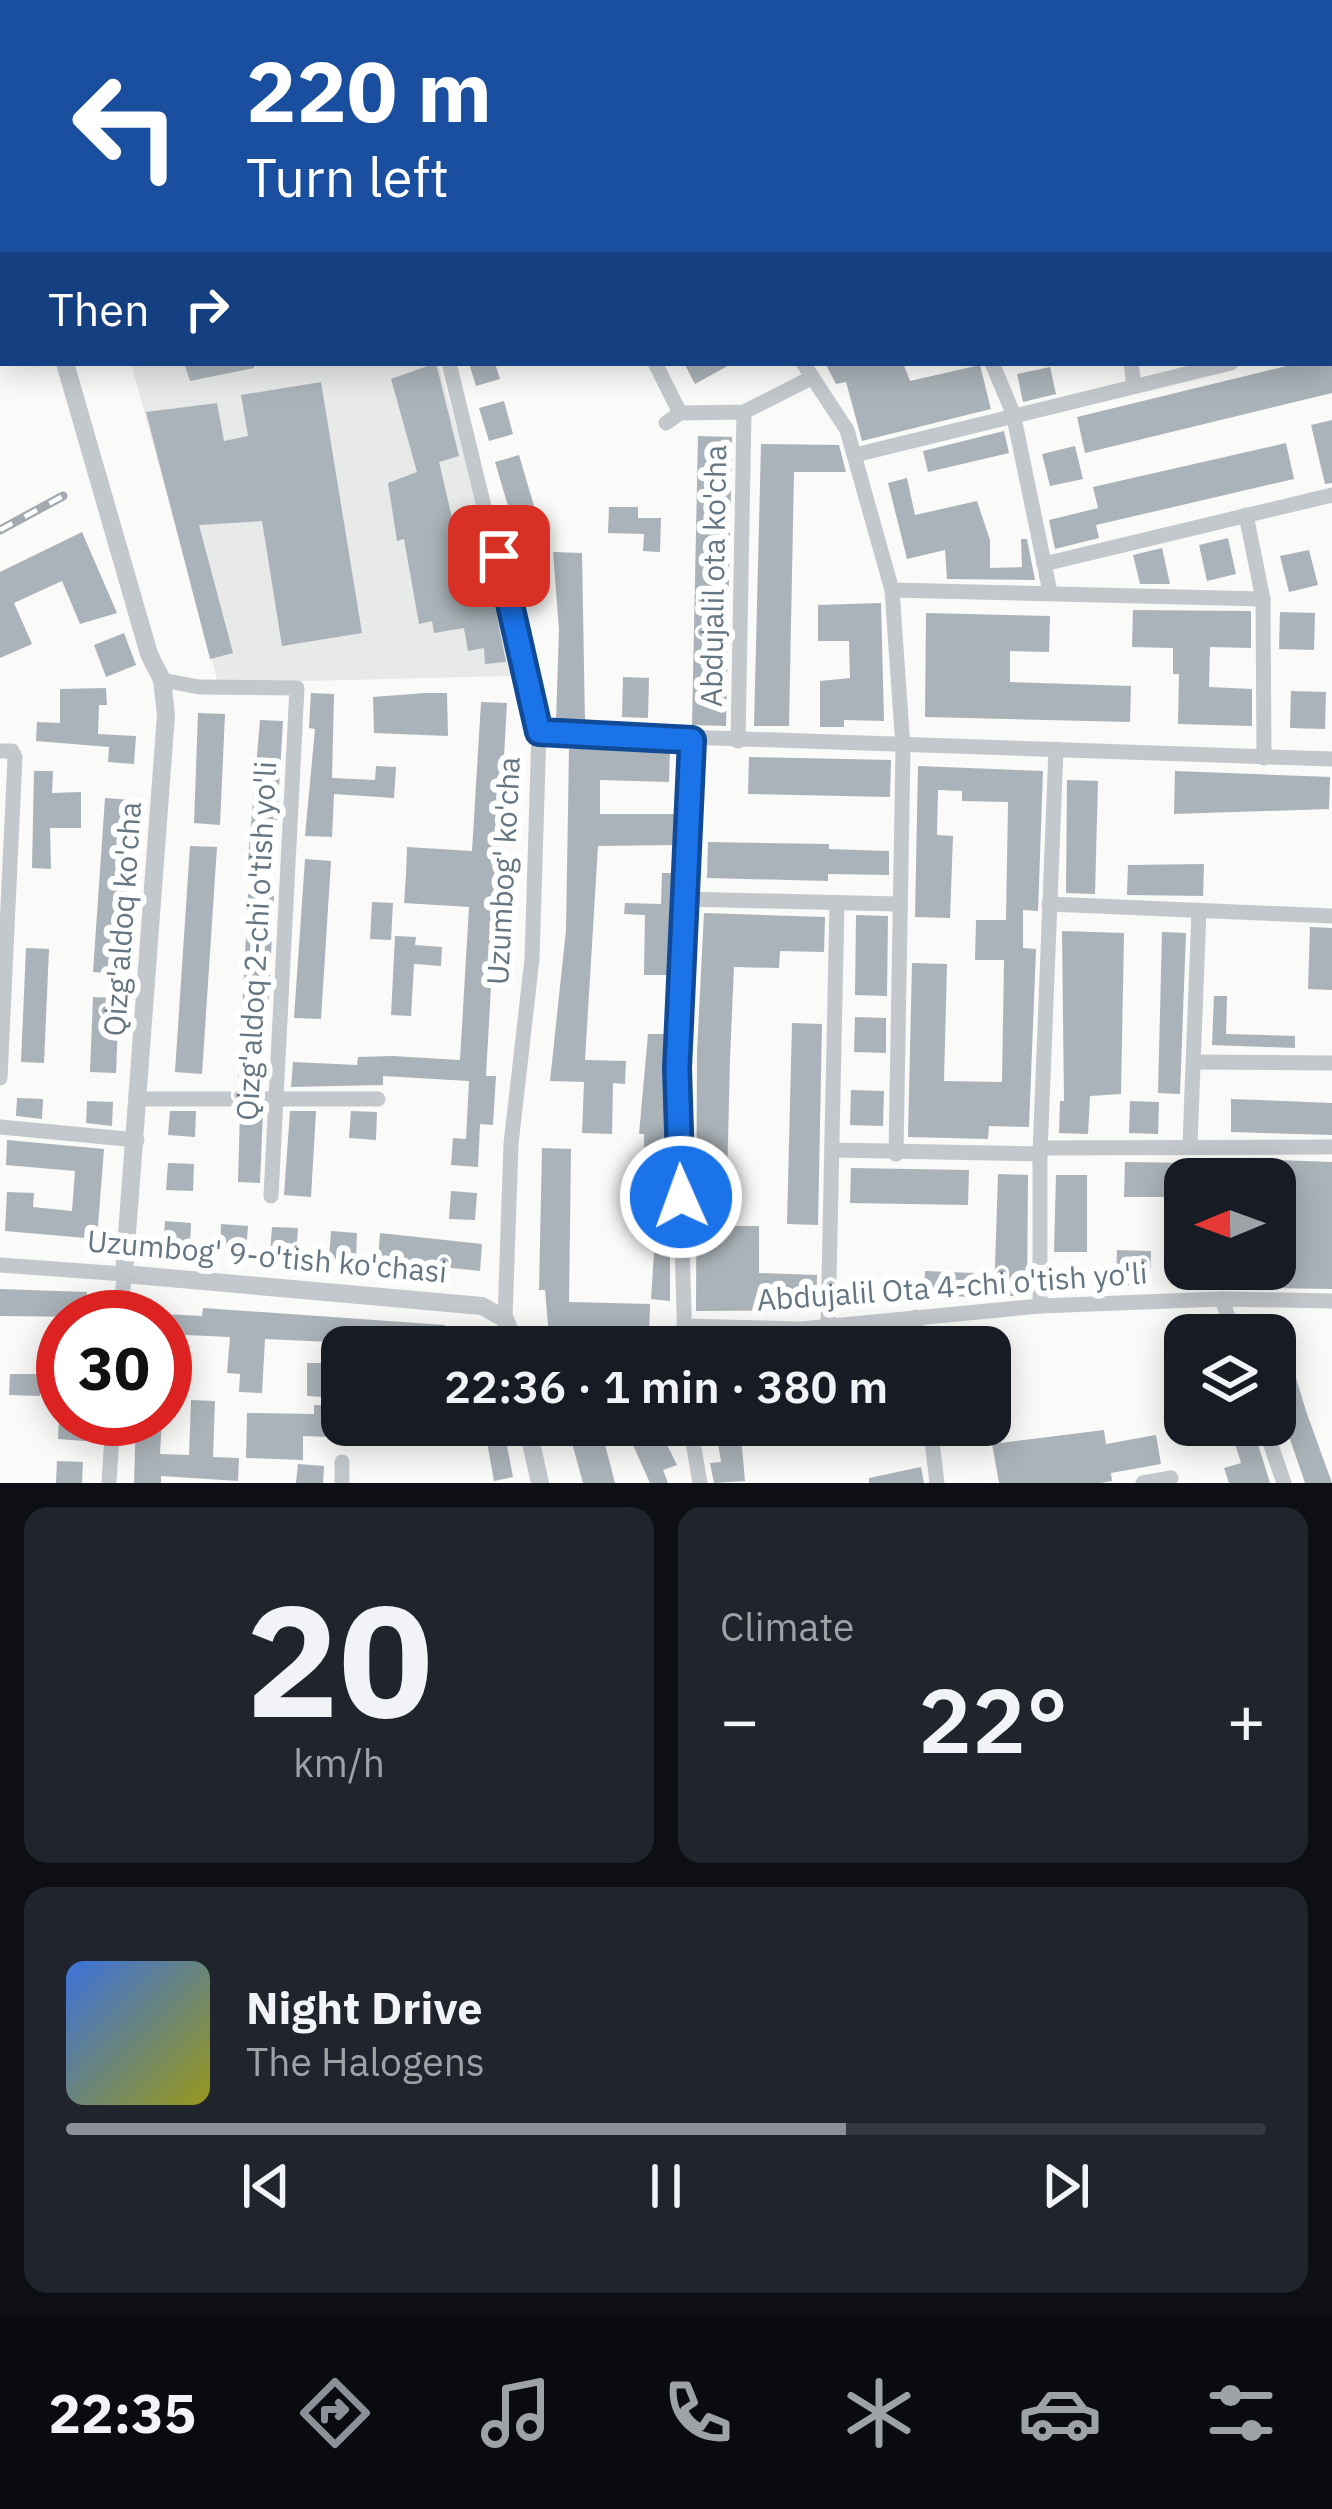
<!DOCTYPE html>
<html lang="en">
<head>
<meta charset="utf-8">
<style>
	body { margin:0; font-family:"IBM Plex Sans",sans-serif; background:#20242c; color:#f1f3f6; height:100vh; display:flex; flex-direction:column; font-size:45px; white-space:nowrap }
	* { box-sizing:border-box; margin:0 }
	p { font-size:39px; color:#9ea1a6 }
	.icon { flex:none; width:66px; height:66px; fill:none; stroke:currentColor; stroke-width:2; stroke-linecap:round; stroke-linejoin:round }
	.map { position:relative; height:1483px; overflow:hidden }
	.side { display:flex; flex-direction:column; gap:24px; padding:24px; background:#0d0f14; flex:1 }
	.side>* { flex:none }
	.hud { position:absolute; left:0px; top:0px; width:1332px; height:366px; box-shadow:0 6px 30px #0003; background:#1a4fa0; color:#fff; overflow:hidden }
	.needle { width:78px; rotate:269deg }
	.tools { position:absolute; left:1164px; top:1158px; display:grid; gap:24px }
	.tools a { display:grid; place-items:center; width:132px; height:132px; border-radius:24px; background:#171b24; box-shadow:0 6px 30px #0003; font-size:60px }
	.speed { position:absolute; left:36px; top:1290px; display:flex; gap:24px; font-size:60px; font-weight:700; text-align:center }
	.speed>* { display:grid; place-content:center; width:156px; height:156px; border-radius:50%; background:#171b24; box-shadow:0 6px 30px #0003; line-height:1 }
	.speed .limit { border:18px solid #d22; background:#fff; color:#111 }
	.pin { position:absolute; display:grid; place-items:center; width:102px; height:102px; color:#fff; margin:-51px; border-radius:24px; box-shadow:0 6px 18px #0006 }
	.me { position:absolute; width:132px; margin:-66px; rotate:358deg; stroke-linejoin:round; filter:drop-shadow(0 0 9px #0008) }
	.turn { display:flex; align-items:center; gap:42px; height:252px; padding:0 48px; font-size:54px }
	.turn .icon { width:156px; height:156px; stroke-width:2.5 }
	.turn b { display:block; font-size:84px; line-height:102px }
	.then { display:flex; align-items:center; height:114px; padding:0 48px; background:#0003; gap:24px; font-size:45px }
	.big { font-size:90px; font-weight:600; line-height:1.1 }
	.side .card { flex:1; display:flex; flex-direction:column; justify-content:center; gap:18px; min-width:0; padding:0 42px; border-radius:24px; background:#20242c }
	.side .dial { align-items:center; gap:0 }
	.dial b { font-size:156px; line-height:1 }
	.song { display:flex; align-items:center; gap:36px }
	.cover { width:144px; height:144px; border-radius:18px; background:linear-gradient(135deg,hsl(220 70% 55%),hsl(60 70% 35%)) }
	.played { height:12px; border-radius:6px; background:linear-gradient(90deg,#8c9099 65%,#363941 65%) }
	.keys { display:flex; justify-content:space-around; direction:ltr }
	.heat { display:flex; justify-content:space-between; align-items:center; font-size:66px; direction:ltr }
	.side .tiles { flex:1; display:grid; gap:24px; grid-template-columns:1fr 1fr }
	.card:last-child { grid-column:span 2 }
	.trip { position:absolute; left:321px; top:1326px; width:690px; height:120px; border-radius:24px; background:#171b24; box-shadow:0 6px 30px #0003; font-weight:600; line-height:120px; text-align:center }
	.tabs { display:flex; height:192px; justify-content:space-around; align-items:center; background:#090b0e; color:#9ea1a6 }
	.tabs .icon { width:84px; height:84px }
	.tabs .selected { color:#8c9099 }
	.tabs b { font-size:54px; color:#f1f3f6 }
	.map>svg:first-child { display:block }
</style>
</head>
<body>
<div class="map">
<svg width="1332" height="1483" viewBox="0 0 1332 1483">
	<rect width="100%" height="100%" fill="#fafaf8"/>
	<polygon fill="#e8e9e9" points="131,363 438,363 487,532 511,676 218,683"/>
	<g fill="#aab3b9">
		<polygon points="184,363 254,363 254,368 190,381"/>
		<polygon points="436,363 459,456 439,462 469,590 492,591 506,662 485,664 484,648 468,651 464,628 434,633 432,621 419,624 404,539 397,541 388,483 417,472 391,379"/>
		<polygon points="469,363 495,363 500,379 476,386"/>
		<polygon points="684,363 733,363 695,384"/>
		<polygon points="825,363 903,363 910,381 980,365 991,409 862,441 846,382 836,384"/>
		<polygon points="1299,363 1332,363 1332,393 1085,453 1077,417"/>
		<polygon points="1050,367 1056,394 1023,402 1017,374"/>
		<polygon points="321,382 362,633 282,646 262,521 199,525 233,653 210,659 146,412 217,403 224,441 248,436 241,395"/>
		<polygon points="504,401 513,434 489,441 479,408"/>
		<polygon points="1332,420 1332,483 1325,484 1311,425"/>
		<polygon points="1004,431 1009,453 928,472 923,451"/>
		<polygon points="698,436 732,437 726,726 692,725"/>
		<polygon points="1286,443 1294,479 1096,525 1099,538 1055,549 1049,520 1098,508 1093,487"/>
		<polygon points="761,444 839,445 846,472 794,472 789,726 754,726"/>
		<polygon points="1075,446 1083,479 1050,486 1042,454"/>
		<polygon points="519,455 542,533 518,540 495,462"/>
		<polygon points="907,478 915,515 977,501 990,540 990,568 1022,567 1021,539 1027,539 1035,580 947,579 945,550 907,559 888,483"/>
		<polygon points="609,507 638,507 638,518 661,518 660,552 643,551 644,534 608,533"/>
		<polygon points="82,532 117,613 80,624 62,581 14,603 32,644 0,658 0,572"/>
		<polygon points="1228,538 1236,574 1207,581 1199,545"/>
		<polygon points="1162,548 1170,584 1140,584 1133,555"/>
		<polygon points="1309,550 1318,585 1289,592 1280,556"/>
		<polygon points="553,552 582,553 585,722 556,721 559,630"/>
		<polygon points="881,603 884,721 844,720 844,727 820,727 820,681 850,678 849,641 818,641 818,605"/>
		<polygon points="1133,610 1251,611 1251,648 1210,647 1209,687 1252,689 1252,726 1178,724 1179,674 1173,674 1173,648 1132,647"/>
		<polygon points="1280,612 1315,613 1314,650 1279,649"/>
		<polygon points="926,613 1050,616 1049,652 1010,651 1010,682 1131,686 1130,722 925,717"/>
		<polygon points="124,633 136,665 106,677 94,645"/>
		<polygon points="623,677 649,678 648,718 622,717"/>
		<polygon points="106,688 107,705 99,705 98,734 136,736 134,764 108,762 109,747 36,741 37,722 60,723 60,689"/>
		<polygon points="1291,691 1326,692 1325,729 1290,728"/>
		<polygon points="311,693 334,694 332,778 375,780 376,766 396,767 394,798 334,794 332,837 305,836 315,729 309,728"/>
		<polygon points="425,693 447,693 448,736 374,733 373,697"/>
		<polygon points="481,702 507,703 486,1076 496,1076 493,1125 480,1124 478,1167 451,1165 453,1138 466,1139 469,1081 383,1076 383,1085 291,1087 293,1062 357,1065 358,1057 392,1056 460,1060 469,907 404,903 406,875 407,847 472,851"/>
		<polygon points="198,713 225,714 220,825 194,823"/>
		<polygon points="260,720 283,721 274,873 247,872"/>
		<polygon points="569,749 670,750 669,782 600,780 600,814 674,814 675,845 598,846 585,1060 626,1061 625,1084 613,1083 612,1134 582,1133 584,1082 550,1081 566,930"/>
		<polygon points="749,757 891,760 890,797 748,794"/>
		<polygon points="918,766 1043,771 1038,911 1023,910 1023,948 1036,949 1029,1127 989,1126 988,1139 908,1137 912,963 947,964 944,1081 1002,1082 1004,960 975,960 976,920 1006,920 1008,802 962,801 962,791 938,790 937,835 953,836 950,918 915,917"/>
		<polygon points="34,771 53,771 52,793 81,792 81,828 50,828 51,869 32,868"/>
		<polygon points="1175,771 1330,777 1329,809 1174,814"/>
		<polygon points="1067,780 1098,781 1095,894 1066,893"/>
		<polygon points="105,798 131,800 120,974 93,972"/>
		<polygon points="708,842 829,844 829,849 889,851 889,875 828,874 828,881 707,878"/>
		<polygon points="190,846 217,847 202,1074 175,1072"/>
		<polygon points="305,859 331,861 321,1019 294,1018"/>
		<polygon points="1204,864 1203,896 1127,895 1128,865"/>
		<polygon points="662,873 674,873 669,975 644,975 645,915 624,914 625,903 661,904"/>
		<polygon points="248,894 274,896 267,1036 241,1035"/>
		<polygon points="372,902 393,903 391,940 370,939"/>
		<polygon points="704,913 825,917 824,952 780,951 779,968 734,967 730,1058 726,1226 759,1226 759,1273 817,1275 816,1310 696,1311 697,1052"/>
		<polygon points="856,915 888,916 887,996 855,995"/>
		<polygon points="1310,927 1332,928 1332,990 1308,989"/>
		<polygon points="1062,931 1124,933 1121,1094 1090,1096 1088,1134 1059,1133 1060,1101 1064,1101"/>
		<polygon points="1162,932 1186,933 1180,1094 1158,1093"/>
		<polygon points="395,936 416,937 415,945 442,947 441,966 414,964 411,1016 391,1015"/>
		<polygon points="26,948 49,949 44,1063 21,1062"/>
		<polygon points="1214,996 1227,996 1226,1034 1295,1036 1295,1048 1212,1045"/>
		<polygon points="93,997 119,998 116,1073 90,1072"/>
		<polygon points="855,1017 886,1018 886,1053 854,1052"/>
		<polygon points="792,1023 822,1024 818,1225 787,1224"/>
		<polygon points="648,1034 667,1034 669,1196 645,1197 644,1134 639,1134"/>
		<polygon points="240,1057 266,1058 264,1086 238,1084"/>
		<polygon points="851,1090 884,1091 883,1126 850,1125"/>
		<polygon points="17,1098 43,1099 42,1119 16,1116"/>
		<polygon points="1231,1099 1332,1103 1332,1135 1231,1132"/>
		<polygon points="87,1101 113,1102 112,1126 86,1123"/>
		<polygon points="1130,1101 1159,1102 1158,1134 1129,1133"/>
		<polygon points="170,1111 196,1111 195,1137 168,1135"/>
		<polygon points="240,1111 263,1112 260,1183 238,1182"/>
		<polygon points="290,1111 316,1111 311,1197 284,1195"/>
		<polygon points="351,1111 377,1112 376,1140 349,1138"/>
		<polygon points="7,1140 104,1149 97,1239 5,1231 7,1192 34,1193 33,1207 72,1211 75,1171 6,1165"/>
		<polygon points="542,1148 571,1149 569,1302 650,1304 649,1333 672,1331 673,1347 621,1346 621,1341 589,1339 589,1333 549,1336 545,1290 539,1290"/>
		<polygon points="1250,1159 1332,1162 1332,1289 1204,1287 1205,1269 1275,1269 1275,1227 1287,1228 1288,1197 1275,1197 1275,1179 1250,1179"/>
		<polygon points="1125,1162 1198,1163 1197,1179 1185,1179 1185,1197 1124,1197"/>
		<polygon points="168,1163 194,1164 193,1191 166,1190"/>
		<polygon points="851,1168 969,1170 968,1205 850,1203"/>
		<polygon points="998,1174 1028,1175 1027,1295 994,1297"/>
		<polygon points="1056,1175 1087,1175 1087,1252 1054,1252"/>
		<polygon points="451,1191 477,1193 475,1220 449,1219"/>
		<polygon points="165,1221 191,1223 190,1250 163,1249"/>
		<polygon points="221,1224 248,1226 246,1253 220,1252"/>
		<polygon points="272,1227 298,1228 296,1256 270,1254"/>
		<polygon points="331,1231 357,1233 356,1260 329,1259"/>
		<polygon points="380,1233 482,1244 480,1271 378,1260"/>
		<polygon points="1117,1250 1151,1251 1150,1286 1116,1285"/>
		<polygon points="654,1253 670,1254 670,1301 651,1299"/>
		<polygon points="925,1271 974,1273 973,1297 924,1295"/>
		<polygon points="0,1289 87,1292 86,1317 0,1316"/>
		<polygon points="203,1308 445,1325 443,1347 265,1339 262,1393 239,1392 240,1374 227,1373 230,1337 185,1335 182,1383 165,1382 165,1314 202,1316"/>
		<polygon points="1278,1318 1306,1411 1332,1483 1305,1483 1279,1407"/>
		<polygon points="307,1363 324,1363 323,1397 307,1396"/>
		<polygon points="10,1374 40,1374 40,1396 9,1395"/>
		<polygon points="191,1400 215,1401 213,1457 239,1458 238,1481 161,1476 161,1483 134,1483 136,1419 162,1419 160,1454 189,1455"/>
		<polygon points="314,1405 331,1405 330,1437 303,1436 303,1460 246,1458 247,1413 314,1414"/>
		<polygon points="59,1419 86,1419 85,1441 58,1439"/>
		<polygon points="484,1425 503,1425 513,1477 494,1481"/>
		<polygon points="567,1425 581,1425 582,1439 602,1433 615,1483 583,1483"/>
		<polygon points="624,1425 657,1425 677,1465 663,1470 668,1483 650,1483"/>
		<polygon points="715,1425 740,1425 745,1481 714,1483 710,1463 721,1462"/>
		<polygon points="791,1425 863,1425 863,1430 794,1444"/>
		<polygon points="1229,1425 1252,1425 1270,1483 1229,1483 1224,1468 1241,1463"/>
		<polygon points="1104,1430 1106,1444 1156,1435 1161,1464 1111,1473 1112,1481 1101,1483 999,1483 992,1444"/>
		<polygon points="57,1461 83,1462 82,1483 56,1483"/>
		<polygon points="298,1464 324,1466 323,1483 296,1483"/>
		<polygon points="921,1467 924,1483 869,1483 869,1478"/>
	</g>
	<g fill="none" stroke-linecap="round" stroke-linejoin="round">
		<g stroke="#c3c8cc" stroke-width="15">
			<polyline points="178,0 179,3"/>
			<polyline points="301,0 303,3"/>
			<polyline points="422,0 424,3"/>
			<polyline points="552,0 554,3"/>
			<polyline points="791,0 793,3"/>
			<polyline points="949,0 950,3"/>
			<polyline points="1130,0 1131,3"/>
			<polyline points="1299,0 1301,3"/>
			<polyline points="658,3 664,0"/>
			<polyline points="1329,58 1332,64"/>
			<polyline points="1329,253 1332,252"/>
			<polyline points="1329,340 1332,339"/>
			<polyline points="449,363 539,732 532,959 511,1144 505,1319"/>
			<polyline points="655,363 680,413"/>
			<polyline points="803,363 847,430 892,590 903,748 896,1154"/>
			<polyline points="992,363 1013,413 1050,592"/>
			<polyline points="1131,363 1134,386"/>
			<polyline points="666,423 680,413 744,412 811,378"/>
			<polyline points="855,455 1231,363"/>
			<polyline points="1246,515 1263,599 1264,758"/>
			<polyline points="1044,564 1332,495"/>
			<polyline points="892,590 1263,599"/>
			<polyline points="162,680 199,687 297,688 271,1196"/>
			<polyline points="539,732 1332,759"/>
			<polyline points="738,741 744,412"/>
			<polyline points="0,751 12,751 15,757 0,1078"/>
			<polyline points="684,899 897,904"/>
			<polyline points="1049,904 1332,916"/>
			<polyline points="1194,1062 1332,1063"/>
			<polyline points="140,1099 378,1099"/>
			<polyline points="0,1127 137,1140"/>
			<polyline points="1190,1144 1199,910"/>
			<polyline points="1040,1148 1332,1147"/>
			<polyline points="832,1150 1040,1154"/>
			<polyline points="0,1265 124,1274 121,1317"/>
			<polyline points="1222,1299 1234,1335"/>
			<polyline points="1040,1306 1040,1154 1056,749"/>
			<polyline points="916,1317 919,1347"/>
			<polyline points="684,1326 801,1329 1040,1306 1222,1299 1332,1301"/>
			<polyline points="828,1327 837,903"/>
			<polyline points="685,1347 677,1068 692,740"/>
			<polyline points="690,1425 700,1483"/>
			<polyline points="930,1425 937,1483"/>
			<polyline points="1264,1425 1284,1483"/>
			<polyline points="109,1483 113,1419"/>
			<polyline points="342,1483 342,1462"/>
			<polyline points="1143,1483 1171,1478"/>
		</g>
		<g stroke="#c3c8cc" stroke-width="18">
			<polyline points="71,3 71,0"/>
			<polyline points="65,363 149,654 162,680 166,715 124,1274 482,1306 505,1319 516,1347"/>
			<polyline points="527,1425 540,1483"/>
		</g>
		<defs>
			<polyline id="rail" points="0,530 63,496"/>
		</defs>
		<use href="#rail" stroke="#a2aab0" stroke-width="9"/>
		<use href="#rail" stroke="#fff" stroke-width="4.5" stroke-dasharray="14" stroke-linecap="butt"/>
	</g>
	<g fill="none" stroke-linecap="round" stroke-linejoin="round">
		<defs>
			<polyline id="route" points="499,556 539,732 692,740 677,1068 681,1197"/>
		</defs>
		<use href="#route" stroke="#114b97" stroke-width="30"/>
		<use href="#route" stroke="#1a73e8" stroke-width="21"/>
	</g>
	<g text-anchor="middle" stroke-width="12" stroke-linejoin="round" paint-order="stroke">
		<g font-size="30" fill="#657683" stroke="#fff">
			<text transform="translate(714 576) rotate(-89)" y="10">Abdujalil ota ko'cha</text>
			<text transform="translate(504 871) rotate(-87)" y="10">Uzumbog' ko'cha</text>
			<text transform="translate(123 919) rotate(-86)" y="10">Qizg'aldoq ko'cha</text>
			<text transform="translate(257 941) rotate(-87)" y="10">Qizg'aldoq 2-chi o'tish yo'li</text>
			<text transform="translate(267 1257) rotate(5)" y="10">Uzumbog' 9-o'tish ko'chasi</text>
			<text transform="translate(952 1287) rotate(-4)" y="10">Abdujalil Ota 4-chi o'tish yo'li</text>
		</g>
	</g>
</svg>
<div class="tools">
<a><svg class="needle" viewBox="-14 -14 28 28"><path d="M0-13l5 13h-10z" fill="#e53935"/><path d="M0 13l5-13h-10z" fill="#9ea1a6"/></svg></a>
<a><svg class="icon" aria-label="layers" viewBox="0 0 24 24"><path d="M12 4l9 5-9 5-9-5zM3 14l9 5 9-5"/></svg></a>
</div>
<div class="speed"><div class="limit">30</div></div>
<div class="pin" style="left:499px;top:556px;background:#d93025"><svg class="icon" aria-label="arrive" viewBox="0 0 24 24"><path d="M6 21V4h12l-3 4 3 4H6"/></svg></div>
<svg class="me" style="left:681px;top:1197px" viewBox="-20 -20 40 40"><circle r="17" fill="#1a73e8" stroke="#fff" stroke-width="3"/><path d="M0-11L8 9 0 5-8 9z" fill="#fff"/></svg>
<div class="trip">22:36 · 1 min · 380 m</div>
<div class="hud">
<div class="turn"><svg class="icon" aria-label="left" viewBox="0 0 24 24"><path d="M17 20v-9H6M10 6l-5 5 5 5"/></svg><div><b>220 m</b>Turn left</div></div>
<div class="then">Then<svg class="icon" aria-label="right" viewBox="0 0 24 24"><path d="M7 20v-9h11M14 6l5 5-5 5"/></svg></div>
</div>
</div>
<section class="side">
<div class="tiles">
<div class="card dial"><b>20</b><p>km/h</p></div>
<div class="card"><p>Climate</p>
<div class="heat"><a>−</a><b class="big">22°</b><a>+</a></div>
</div>
<div class="card">
<div class="song"><i class="cover"></i><div><b>Night Drive</b><p>The Halogens</p></div></div>
<div class="played"></div>
<div class="keys"><svg class="icon" aria-label="previous" viewBox="0 0 24 24"><path d="M18 5L8 12l10 7zM5 5v14"/></svg><svg class="icon" aria-label="pause" viewBox="0 0 24 24"><path d="M8 5v14M16 5v14"/></svg><svg class="icon" aria-label="next" viewBox="0 0 24 24"><path d="M6 5l10 7-10 7zM19 5v14"/></svg></div>
</div>
</div>
</section>
<nav class="tabs">
<b>22:35</b>
<svg class="icon selected" aria-label="directions" viewBox="0 0 24 24"><path d="M12 3l9 9-9 9-9-9zM9 14v-3h6M13 9l2 2-2 2"/></svg>
<svg class="icon" aria-label="music" viewBox="0 0 24 24"><path d="M9 18V5l10-2v13"/><circle cx="6" cy="18" r="3"/><circle cx="16" cy="16" r="3"/></svg>
<svg class="icon" aria-label="phone" viewBox="0 0 24 24"><path d="M5 4h4l2 5-3 2q2 4 5 5l2-3 5 2v4C11 20 4 13 5 4z"/></svg>
<svg class="icon" aria-label="climate" viewBox="0 0 24 24"><path d="M12 3v18M4 7l16 10M4 17L20 7"/></svg>
<svg class="icon" aria-label="car" viewBox="0 0 24 24"><path d="M5 17H2v-5l4-1 3-4h7l3 4 3 1v5h-3M9 17h6M6 11h13"/><circle cx="7" cy="17" r="2"/><circle cx="17" cy="17" r="2"/></svg>
<svg class="icon" aria-label="filters" viewBox="0 0 24 24"><path d="M4 7h16M4 17h16"/><circle cx="9" cy="7" r="2"/><circle cx="15" cy="17" r="2"/></svg>
</nav>
</body>
</html>
